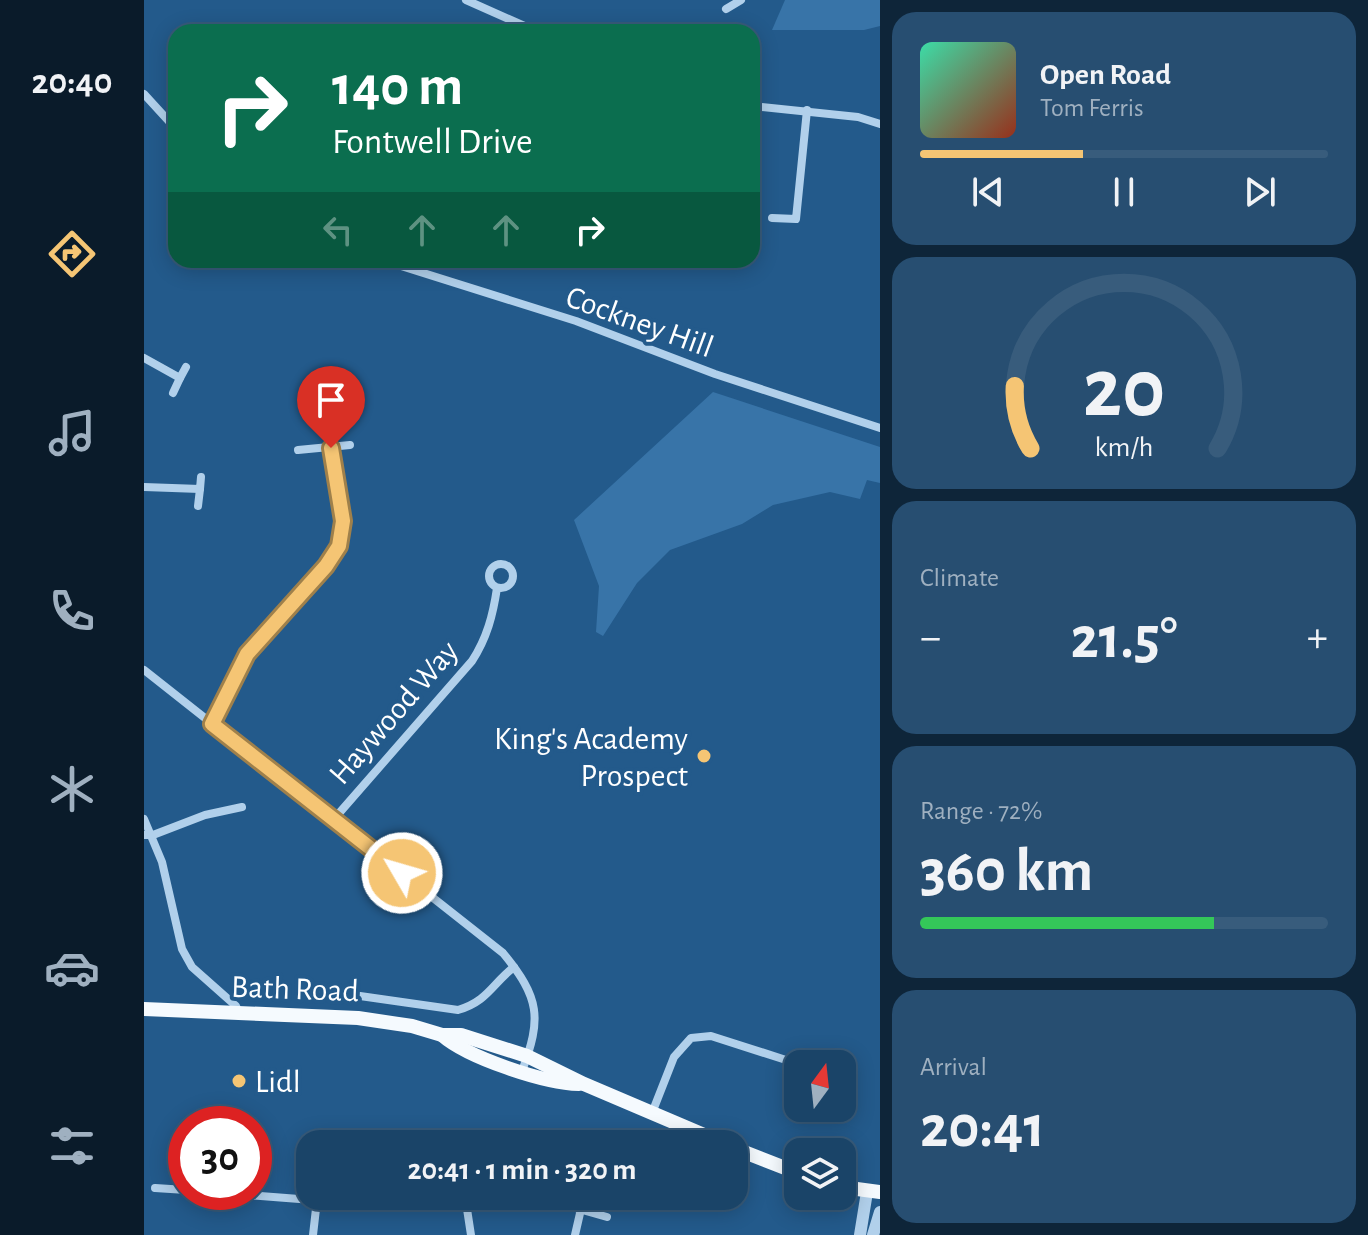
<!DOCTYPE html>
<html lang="en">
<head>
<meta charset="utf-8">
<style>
	body { margin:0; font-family:"Alegreya Sans",sans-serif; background:#274e71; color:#f1f3f6; height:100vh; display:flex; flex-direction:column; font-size:30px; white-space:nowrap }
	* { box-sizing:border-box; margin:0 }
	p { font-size:26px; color:#9fb0c0 }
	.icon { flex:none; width:44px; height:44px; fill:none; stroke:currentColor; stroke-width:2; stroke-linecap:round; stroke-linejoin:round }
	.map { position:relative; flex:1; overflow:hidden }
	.sheet { display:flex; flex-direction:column; gap:12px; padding:12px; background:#0e2539; width:488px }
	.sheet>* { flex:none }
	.top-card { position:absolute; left:24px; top:24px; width:592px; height:244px; border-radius:24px; box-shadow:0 4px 20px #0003,0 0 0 2px #385c7c; background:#0b6e4f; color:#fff; overflow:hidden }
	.needle { width:52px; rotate:15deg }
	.tools { position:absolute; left:640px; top:1050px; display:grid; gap:16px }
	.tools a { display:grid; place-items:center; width:72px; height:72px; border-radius:16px; background:#1a4468; box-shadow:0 4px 20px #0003,0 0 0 2px #385c7c; font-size:40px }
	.speed { position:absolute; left:24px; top:1106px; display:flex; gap:16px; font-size:40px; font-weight:700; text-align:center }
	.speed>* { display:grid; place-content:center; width:104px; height:104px; border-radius:50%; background:#1a4468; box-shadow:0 4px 20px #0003,0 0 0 2px #385c7c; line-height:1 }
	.speed .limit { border:12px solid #d22; background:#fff; color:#111 }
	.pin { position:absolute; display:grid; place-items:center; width:68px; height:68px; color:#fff; margin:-82px -34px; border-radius:50% 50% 50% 0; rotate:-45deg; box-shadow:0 0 8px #0007 }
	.pin .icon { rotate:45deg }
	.me { position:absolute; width:88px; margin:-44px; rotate:308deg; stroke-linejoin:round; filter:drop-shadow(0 0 6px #0008) }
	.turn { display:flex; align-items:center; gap:28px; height:168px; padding:0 32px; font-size:36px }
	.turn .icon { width:104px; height:104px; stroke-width:2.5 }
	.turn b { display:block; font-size:56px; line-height:68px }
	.lanes { display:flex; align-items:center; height:76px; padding:0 32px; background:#0003; justify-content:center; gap:40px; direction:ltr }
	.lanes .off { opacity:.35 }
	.big { font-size:60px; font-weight:700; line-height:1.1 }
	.sheet .card { flex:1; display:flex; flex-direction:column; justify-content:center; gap:12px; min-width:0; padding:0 28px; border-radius:24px; background:#274e71 }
	.sheet .dial { align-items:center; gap:0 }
	.dial svg { height:208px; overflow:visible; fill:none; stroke:#385c7c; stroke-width:7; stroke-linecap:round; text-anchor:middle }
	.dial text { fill:#f1f3f6; stroke:none }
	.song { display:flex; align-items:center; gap:24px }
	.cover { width:96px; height:96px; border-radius:12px; background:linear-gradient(135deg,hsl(160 70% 55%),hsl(10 70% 35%)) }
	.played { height:8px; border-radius:4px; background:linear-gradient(90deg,#f5c574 40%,#385c7c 40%) }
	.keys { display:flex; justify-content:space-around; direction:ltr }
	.heat { display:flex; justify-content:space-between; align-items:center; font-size:44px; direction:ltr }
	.charge { height:12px; border-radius:6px; background:linear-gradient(90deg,#34c759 72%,#385c7c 0) }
	.trip { position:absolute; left:152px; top:1130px; width:452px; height:80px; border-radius:24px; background:#1a4468; box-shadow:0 4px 20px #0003,0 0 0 2px #385c7c; font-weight:700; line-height:80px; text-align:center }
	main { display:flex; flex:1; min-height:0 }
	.tabs { display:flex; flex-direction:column; width:144px; justify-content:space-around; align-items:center; background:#0a1b2a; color:#9fb0c0 }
	.tabs .icon { width:56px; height:56px }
	.tabs .current { color:#f5c574 }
	.tabs b { font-size:36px; color:#f1f3f6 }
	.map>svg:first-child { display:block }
</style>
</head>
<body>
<main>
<nav class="tabs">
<b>20:40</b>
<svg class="icon current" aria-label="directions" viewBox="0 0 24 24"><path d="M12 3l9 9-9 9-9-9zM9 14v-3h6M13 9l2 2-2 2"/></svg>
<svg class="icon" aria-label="music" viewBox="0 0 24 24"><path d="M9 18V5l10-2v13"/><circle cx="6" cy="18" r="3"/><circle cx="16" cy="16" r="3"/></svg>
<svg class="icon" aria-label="phone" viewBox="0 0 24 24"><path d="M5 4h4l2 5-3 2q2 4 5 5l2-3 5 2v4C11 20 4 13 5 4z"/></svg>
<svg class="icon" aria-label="climate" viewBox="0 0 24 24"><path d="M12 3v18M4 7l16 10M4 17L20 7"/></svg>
<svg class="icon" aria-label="car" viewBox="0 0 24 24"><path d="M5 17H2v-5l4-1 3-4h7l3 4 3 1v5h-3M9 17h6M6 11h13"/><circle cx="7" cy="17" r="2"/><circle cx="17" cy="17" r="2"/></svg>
<svg class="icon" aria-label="filters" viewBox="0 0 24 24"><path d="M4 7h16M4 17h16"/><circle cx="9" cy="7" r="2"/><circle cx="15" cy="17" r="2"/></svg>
</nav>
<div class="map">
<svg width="736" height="1235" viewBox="0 0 736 1235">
	<rect width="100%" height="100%" fill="#235a8b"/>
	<g fill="#3874a8">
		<polygon points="641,0 736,0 736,26 720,30 628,30"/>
		<polygon points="569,392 736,447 736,483 723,480 716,499 686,492 629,505 598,524 526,550 493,583 459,636 452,632 455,586 430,520"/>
	</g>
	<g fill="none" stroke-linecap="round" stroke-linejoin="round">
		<g stroke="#b1d0eb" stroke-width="8">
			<polyline points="322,0 394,32"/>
			<polyline points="582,9 597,0"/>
			<polyline points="0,94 32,129"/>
			<polyline points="608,106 714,117 736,124"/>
			<polyline points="628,218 652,219 663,110"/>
			<polyline points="238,260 432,321 571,374 736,428"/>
			<polyline points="0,358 36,378 42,367"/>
			<polyline points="29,393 36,378"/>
			<polyline points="154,450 206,445"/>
			<polyline points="0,487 56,489 57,477"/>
			<polyline points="54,506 56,489"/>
			<circle cx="357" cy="576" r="12"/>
			<path d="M 0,670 L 359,953 C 396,998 398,1018 378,1071"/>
			<polyline points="68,724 103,654 182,566 195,546 199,521 187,448"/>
			<polyline points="0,819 18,862 38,949 48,967 92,1006 95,1013"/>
			<path d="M 190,819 L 328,661 C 343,638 349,615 353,588"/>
			<polyline points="0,835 9,835 61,815 98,807"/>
			<path d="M 179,990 L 191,988 L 202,994 L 314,1010 C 344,1001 348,984 370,967"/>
			<polyline points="508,1113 530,1057 547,1038 567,1036 642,1060 662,1060"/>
			<polyline points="11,1188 42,1190"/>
			<polyline points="63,1192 194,1202"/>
			<polyline points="321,1196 327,1235"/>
			<polyline points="389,1196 463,1217"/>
			<polyline points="169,1235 173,1200"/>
			<polyline points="431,1235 437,1209"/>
		</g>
		<g stroke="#b1d0eb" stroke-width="12">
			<polyline points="716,1235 723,1192"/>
			<polyline points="729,1235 736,1212"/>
		</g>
		<g stroke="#f5fafe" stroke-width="14">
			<polyline points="0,1009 214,1018 268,1026 298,1035 317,1035 383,1056 440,1084 581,1144"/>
			<path d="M 298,1035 C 324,1058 400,1083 435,1084"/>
			<polyline points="590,1148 654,1173"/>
			<polyline points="698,1187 736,1192"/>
		</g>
	</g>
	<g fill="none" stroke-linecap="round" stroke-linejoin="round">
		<defs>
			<polyline id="route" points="187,448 199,521 195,546 182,566 103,654 68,724 258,873"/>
		</defs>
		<use href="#route" stroke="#9f804b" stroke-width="20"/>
		<use href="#route" stroke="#f5c574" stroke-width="14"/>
	</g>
	<g fill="#f5c574" stroke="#235a8b" stroke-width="3">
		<circle cx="560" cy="756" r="8"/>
		<circle cx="95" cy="1081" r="8"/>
	</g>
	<g text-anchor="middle" stroke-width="8" stroke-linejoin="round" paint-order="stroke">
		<g font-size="32" fill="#fff" stroke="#235a8b">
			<text transform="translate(496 321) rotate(20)" y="11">Cockney Hill</text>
			<text transform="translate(249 712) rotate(-49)" y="11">Haywood Way</text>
			<text transform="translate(151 988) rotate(2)" y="11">Bath Road</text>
		</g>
		<g font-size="32" fill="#fff" stroke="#235a8b" text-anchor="end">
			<text x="544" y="749">King's Academy<tspan x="544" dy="37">Prospect</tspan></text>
			<text x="111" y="1092" text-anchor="start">Lidl</text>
		</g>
	</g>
</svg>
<div class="tools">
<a><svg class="needle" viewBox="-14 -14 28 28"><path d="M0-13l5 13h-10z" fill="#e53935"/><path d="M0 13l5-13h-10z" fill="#9fb0c0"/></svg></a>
<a><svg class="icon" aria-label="layers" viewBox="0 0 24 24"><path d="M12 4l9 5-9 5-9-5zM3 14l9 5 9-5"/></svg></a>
</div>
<div class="speed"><div class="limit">30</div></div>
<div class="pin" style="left:187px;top:448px;background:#d93025"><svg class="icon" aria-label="arrive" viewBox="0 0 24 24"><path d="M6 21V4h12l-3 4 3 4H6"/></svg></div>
<svg class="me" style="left:258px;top:873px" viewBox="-20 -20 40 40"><circle r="17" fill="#f5c574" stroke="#fff" stroke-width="3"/><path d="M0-11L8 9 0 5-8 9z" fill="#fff"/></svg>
<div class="trip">20:41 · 1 min · 320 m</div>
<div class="top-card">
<div class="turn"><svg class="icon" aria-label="right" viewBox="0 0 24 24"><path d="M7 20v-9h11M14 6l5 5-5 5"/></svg><div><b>140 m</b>Fontwell Drive</div></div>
<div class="lanes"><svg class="icon off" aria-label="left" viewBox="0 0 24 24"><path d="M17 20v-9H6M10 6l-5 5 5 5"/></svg><svg class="icon off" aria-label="ahead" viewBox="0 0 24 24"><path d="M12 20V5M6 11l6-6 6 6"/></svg><svg class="icon off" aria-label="ahead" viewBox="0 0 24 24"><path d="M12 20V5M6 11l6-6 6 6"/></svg><svg class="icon" aria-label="right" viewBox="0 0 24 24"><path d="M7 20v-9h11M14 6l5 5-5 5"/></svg></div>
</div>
</div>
<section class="sheet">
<div class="card">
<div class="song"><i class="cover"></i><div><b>Open Road</b><p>Tom Ferris</p></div></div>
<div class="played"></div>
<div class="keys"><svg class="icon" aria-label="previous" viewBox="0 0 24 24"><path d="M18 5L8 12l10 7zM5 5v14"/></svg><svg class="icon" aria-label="pause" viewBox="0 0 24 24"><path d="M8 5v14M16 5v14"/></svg><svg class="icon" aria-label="next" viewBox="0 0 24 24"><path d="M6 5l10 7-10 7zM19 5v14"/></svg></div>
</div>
<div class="card dial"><svg viewBox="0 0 100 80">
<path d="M14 69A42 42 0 1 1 86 69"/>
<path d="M14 69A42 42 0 0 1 8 45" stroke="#f5c574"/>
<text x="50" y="56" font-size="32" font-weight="700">20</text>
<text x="50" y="72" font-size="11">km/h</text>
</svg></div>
<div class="card"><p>Climate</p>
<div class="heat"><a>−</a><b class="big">21.5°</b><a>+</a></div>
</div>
<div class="card"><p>Range · 72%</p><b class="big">360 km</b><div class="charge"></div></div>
<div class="card"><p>Arrival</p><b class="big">20:41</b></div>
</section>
</main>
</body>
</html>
